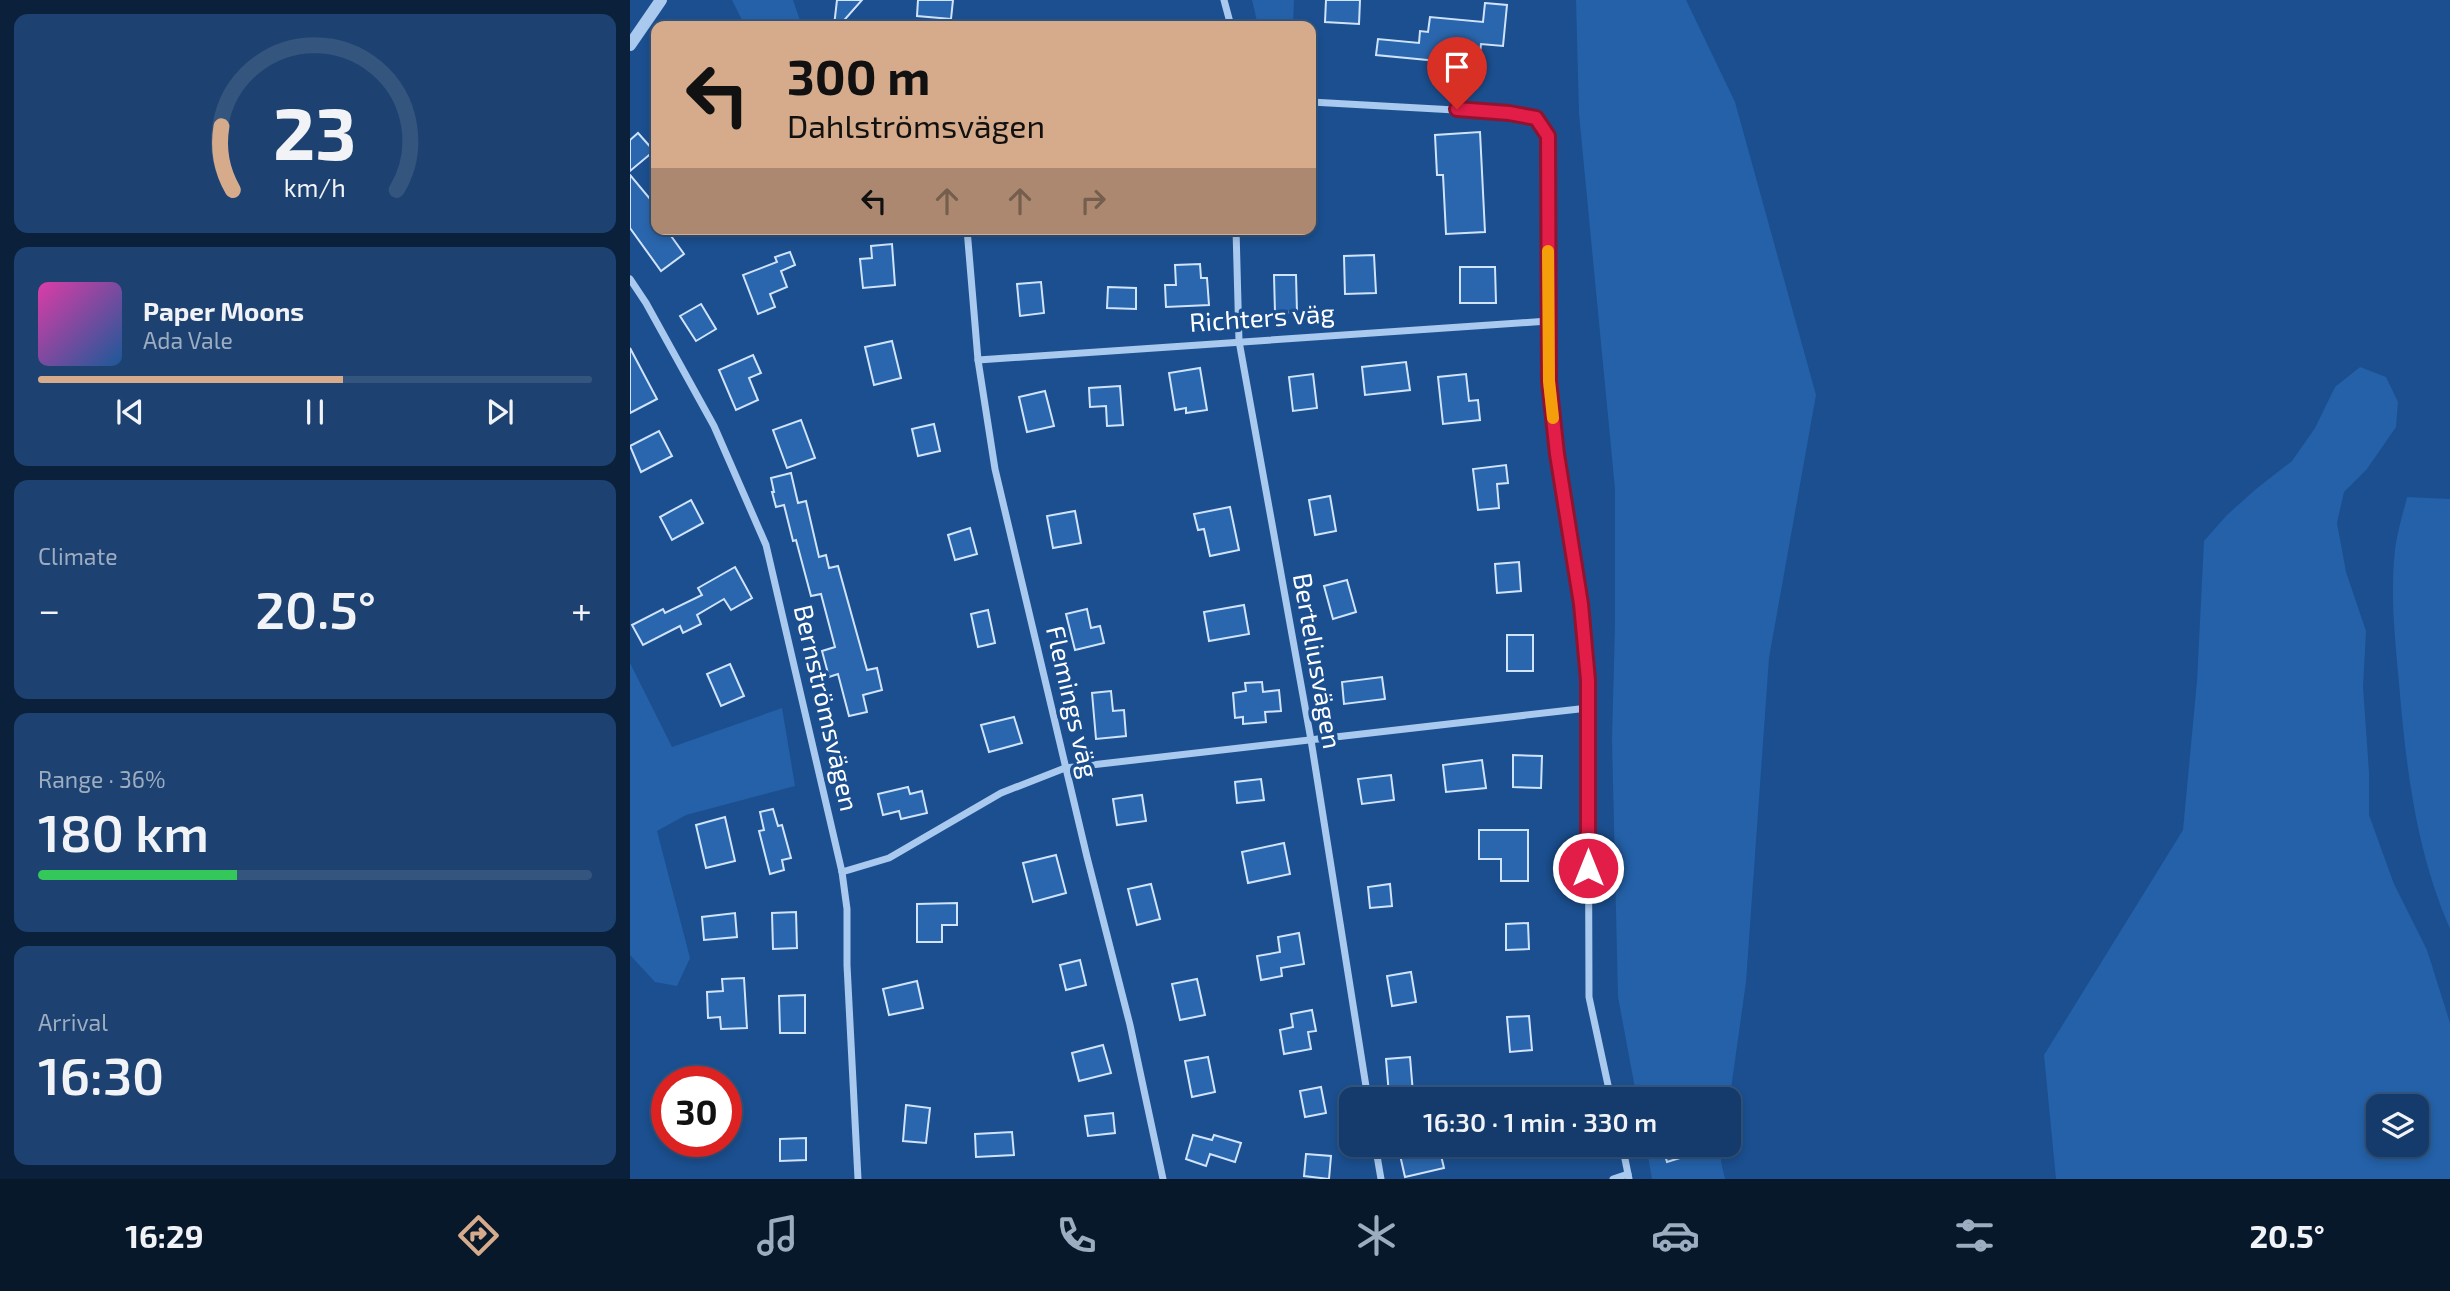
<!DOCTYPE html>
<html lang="en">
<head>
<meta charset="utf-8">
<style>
	body { margin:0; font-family:"Exo 2",sans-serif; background:#1d4271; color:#f1f3f6; height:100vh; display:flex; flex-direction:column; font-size:26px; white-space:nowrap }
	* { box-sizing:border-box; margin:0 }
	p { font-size:23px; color:#9dadc1 }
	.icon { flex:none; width:38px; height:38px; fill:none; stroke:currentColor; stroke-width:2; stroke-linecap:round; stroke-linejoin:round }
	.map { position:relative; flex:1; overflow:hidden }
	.sheet { display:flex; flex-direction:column; gap:14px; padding:14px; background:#0b203b; width:630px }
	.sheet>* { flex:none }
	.hud { position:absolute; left:21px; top:21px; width:665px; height:214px; border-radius:14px; box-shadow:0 4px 10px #0003,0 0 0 2px #33557e; background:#d6ab8b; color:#111; overflow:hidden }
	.controls { position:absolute; left:1736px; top:1094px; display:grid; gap:14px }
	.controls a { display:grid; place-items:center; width:63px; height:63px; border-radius:14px; background:#143b6b; box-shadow:0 4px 10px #0003,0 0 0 2px #33557e; font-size:35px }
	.speed { position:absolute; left:21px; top:1066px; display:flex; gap:14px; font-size:35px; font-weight:700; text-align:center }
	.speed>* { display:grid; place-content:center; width:91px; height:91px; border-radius:50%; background:#143b6b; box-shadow:0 4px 10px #0003,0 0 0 2px #33557e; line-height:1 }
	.speed .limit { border:10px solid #d22; background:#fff; color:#111 }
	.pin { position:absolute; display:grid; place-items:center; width:60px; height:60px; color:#fff; margin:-72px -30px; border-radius:50% 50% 50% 0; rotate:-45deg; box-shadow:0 0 7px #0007 }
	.pin .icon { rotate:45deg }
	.me { position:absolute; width:77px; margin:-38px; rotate:0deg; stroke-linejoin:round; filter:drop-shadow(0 0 5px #0008) }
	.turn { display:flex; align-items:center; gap:24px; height:147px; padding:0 21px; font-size:32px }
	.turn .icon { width:91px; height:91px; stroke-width:2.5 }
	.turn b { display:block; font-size:49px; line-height:60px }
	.lanes { display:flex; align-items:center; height:66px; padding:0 21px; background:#0003; justify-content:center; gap:35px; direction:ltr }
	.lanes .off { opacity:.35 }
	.big { font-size:52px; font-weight:600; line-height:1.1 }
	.sheet .widget { flex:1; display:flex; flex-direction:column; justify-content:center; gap:10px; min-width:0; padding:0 24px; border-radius:14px; background:#1d4271 }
	.sheet .dial { align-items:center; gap:0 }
	.dial svg { height:182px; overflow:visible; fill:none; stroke:#33557e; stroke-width:7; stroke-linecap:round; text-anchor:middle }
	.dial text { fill:#f1f3f6; stroke:none }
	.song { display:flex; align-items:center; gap:21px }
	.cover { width:84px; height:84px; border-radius:10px; background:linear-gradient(135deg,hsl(320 70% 55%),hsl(210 70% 35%)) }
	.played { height:7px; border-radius:4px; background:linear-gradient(90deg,#d6ab8b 55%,#33557e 55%) }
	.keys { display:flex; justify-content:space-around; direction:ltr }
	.heat { display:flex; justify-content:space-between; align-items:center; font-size:38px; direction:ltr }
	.charge { height:10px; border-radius:5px; background:linear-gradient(90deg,#34c759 36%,#33557e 0) }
	.trip { position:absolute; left:709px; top:1087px; width:402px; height:70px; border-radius:14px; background:#143b6b; box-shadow:0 4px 10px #0003,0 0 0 2px #33557e; font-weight:600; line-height:70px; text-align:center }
	.dock { display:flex; height:112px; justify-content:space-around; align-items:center; background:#08182b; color:#9dadc1 }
	.dock .icon { width:49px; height:49px }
	.dock .selected { color:#d6ab8b }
	.dock b { font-size:32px; color:#f1f3f6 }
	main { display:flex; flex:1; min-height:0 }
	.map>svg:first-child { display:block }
</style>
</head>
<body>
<main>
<section class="sheet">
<div class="widget dial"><svg viewBox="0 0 100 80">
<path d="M14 69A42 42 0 1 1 86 69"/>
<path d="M14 69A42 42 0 0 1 9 41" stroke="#d6ab8b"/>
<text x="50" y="56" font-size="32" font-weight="700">23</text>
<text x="50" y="72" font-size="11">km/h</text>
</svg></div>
<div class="widget">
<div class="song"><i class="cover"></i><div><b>Paper Moons</b><p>Ada Vale</p></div></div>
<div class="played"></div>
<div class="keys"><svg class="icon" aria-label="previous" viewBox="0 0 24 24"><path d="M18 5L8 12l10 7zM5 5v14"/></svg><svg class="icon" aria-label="pause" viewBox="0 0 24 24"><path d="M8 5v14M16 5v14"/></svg><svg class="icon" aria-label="next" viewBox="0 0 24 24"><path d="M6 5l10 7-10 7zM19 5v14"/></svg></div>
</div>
<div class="widget"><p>Climate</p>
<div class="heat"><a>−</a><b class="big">20.5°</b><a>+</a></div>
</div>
<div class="widget"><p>Range · 36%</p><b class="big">180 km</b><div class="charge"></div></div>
<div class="widget"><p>Arrival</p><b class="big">16:30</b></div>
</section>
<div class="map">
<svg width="1820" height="1179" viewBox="0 0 1820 1179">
	<rect width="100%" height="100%" fill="#1b4f8f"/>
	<g fill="#2461a8" fill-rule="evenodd">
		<polygon points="102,0 163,0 172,26 115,26"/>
		<polygon points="622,0 664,0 663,26 628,26"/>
		<polygon points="946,0 1056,0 1105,102 1186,395 1139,658 1116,982 1099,1103 1099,1099 1007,1099 988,997 982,740 985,624 985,489 949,114"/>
		<path d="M 1730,367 L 1756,377 L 1768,402 L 1766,427 L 1737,469 L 1714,492 L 1707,523 L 1716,572 L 1736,631 L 1733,687 L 1739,772 L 1739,815 L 1764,884 L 1797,950 L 1820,1023 L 1820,1179 L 1426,1179 L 1414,1055 L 1553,830 L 1567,681 L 1574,541 L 1597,515 L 1626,489 L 1662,461 L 1685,428 L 1705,387 ZM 1787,1106 L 1787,1144 L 1748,1144 L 1748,1106 Z"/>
		<path d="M 1777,497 L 1820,499 L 1820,929 C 1786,851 1776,768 1769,683 C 1765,639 1760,595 1765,550 C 1767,532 1773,514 1777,497 Z"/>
		<polygon points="0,663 42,747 152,708 165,786 56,815 27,831 60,958 47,986 25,982 0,955"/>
		<polygon points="1016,1145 1093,1145 1091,1162 1095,1179 1022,1179"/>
	</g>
	<g fill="#2a66ad" stroke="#cfe3fa" stroke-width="2">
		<polygon points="207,0 232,0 209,26 204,26"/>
		<polygon points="288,0 323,0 321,19 287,16"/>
		<polygon points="696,0 730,0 729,24 695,22"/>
		<polygon points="855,3 877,5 873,46 851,44 849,65 746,55 748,39 789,43 790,31 798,32 800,17 853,22"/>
		<polygon points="850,132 855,232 816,234 813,175 807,175 805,135"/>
		<polygon points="8,133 24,151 0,171 0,140"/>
		<polygon points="0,175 26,206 26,229 36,229 54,254 31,271 0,228"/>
		<polygon points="262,244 265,285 233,288 230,259 242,258 241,246"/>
		<polygon points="160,252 165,265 151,271 157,287 140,294 145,307 128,314 113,275 147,262 145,257"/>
		<polygon points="744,255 746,293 715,294 714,256"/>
		<polygon points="570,264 571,278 577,278 579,305 536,307 535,285 546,285 545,265"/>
		<polygon points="830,267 865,267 866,303 830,303"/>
		<polygon points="644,275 666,275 667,312 645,313"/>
		<polygon points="411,282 414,313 390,316 387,284"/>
		<polygon points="478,287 506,288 506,309 477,308"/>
		<polygon points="71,304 86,329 66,341 50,316"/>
		<polygon points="262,341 271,378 244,385 235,347"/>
		<polygon points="0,348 27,399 0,413"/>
		<polygon points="123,355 131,373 119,378 128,400 106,410 89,370"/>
		<polygon points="776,362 780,390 735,395 732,367"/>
		<polygon points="570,368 577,410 556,413 556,408 545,410 539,373"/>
		<polygon points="683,374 687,408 663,411 659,377"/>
		<polygon points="836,374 839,401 848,400 850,420 813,424 808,377"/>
		<polygon points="490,386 493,425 477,426 476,406 460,407 459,388"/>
		<polygon points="415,391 424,426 397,432 389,397"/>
		<polygon points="171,420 185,458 157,468 143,430"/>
		<polygon points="304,424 310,451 288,456 282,429"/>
		<polygon points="29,431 42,456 11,472 0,446"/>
		<polygon points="876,465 878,483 867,484 869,508 848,510 843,469"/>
		<polygon points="161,473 168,503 176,501 189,557 196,555 199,568 208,566 237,670 247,668 252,690 233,695 237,712 219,716 208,674 199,677 192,651 205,647 191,594 181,596 166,540 163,541 154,505 146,507 142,492 144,492 141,478"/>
		<polygon points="700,496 706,531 685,535 679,500"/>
		<polygon points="61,500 73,523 42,540 30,517"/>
		<polygon points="600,507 609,550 580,556 574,529 568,530 564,514"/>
		<polygon points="445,511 451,543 423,548 417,516"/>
		<polygon points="340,528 347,554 325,560 318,535"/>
		<polygon points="889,562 891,591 867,593 865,564"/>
		<polygon points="105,567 122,598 101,610 94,599 67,615 71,624 53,633 50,626 13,645 2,625 33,609 35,613 72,595 68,588"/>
		<polygon points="717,580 726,612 703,619 694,586"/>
		<polygon points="614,605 619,634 579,641 574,612"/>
		<polygon points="457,609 461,628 470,626 474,643 445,650 436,614"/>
		<polygon points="358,610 365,643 348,647 341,614"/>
		<rect x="877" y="635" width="26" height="36"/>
		<polygon points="100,664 114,696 91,706 77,674"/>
		<polygon points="752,677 755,699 714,704 712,682"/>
		<polygon points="632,682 633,692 649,690 651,711 635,712 636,722 613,724 613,717 605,718 603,693 616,691 615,683"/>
		<polygon points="481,691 483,711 494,710 496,736 466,739 462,693"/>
		<polygon points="384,717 392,743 359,752 351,725"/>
		<polygon points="883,755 912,756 911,788 883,787"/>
		<polygon points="852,760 856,788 816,792 813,765"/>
		<polygon points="761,775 764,800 732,804 728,779"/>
		<polygon points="631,779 634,800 607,803 605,782"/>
		<polygon points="278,787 280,794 292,791 297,813 271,819 269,811 253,815 248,794"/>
		<polygon points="512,795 516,821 487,825 483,799"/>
		<polygon points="143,809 148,826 152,825 161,858 152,860 154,870 140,874 129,831 134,830 130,812"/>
		<polygon points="95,817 105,861 76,868 66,825"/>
		<polygon points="849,830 898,830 898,881 871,881 871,859 849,859"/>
		<polygon points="654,843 660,874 618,883 612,852"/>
		<polygon points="426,855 436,893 403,902 393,863"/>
		<polygon points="521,884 530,919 507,925 498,889"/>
		<polygon points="760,884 762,906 740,908 738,887"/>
		<polygon points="327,903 327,925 312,925 312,942 287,942 287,904"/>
		<polygon points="166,912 167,948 143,949 142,913"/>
		<polygon points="105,913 107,937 74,940 72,917"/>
		<polygon points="898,923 899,949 876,950 876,924"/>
		<polygon points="669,933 674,964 651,968 652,976 631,980 627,956 650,952 648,937"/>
		<polygon points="450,960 456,985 436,990 430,965"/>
		<polygon points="781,972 786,1002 762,1006 757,976"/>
		<polygon points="114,978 117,1028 91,1029 90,1017 78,1018 77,992 93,991 92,979"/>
		<polygon points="567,979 575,1015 550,1020 542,984"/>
		<polygon points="287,981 293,1008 259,1015 253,989"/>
		<polygon points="175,995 175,1033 150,1033 149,996"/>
		<polygon points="682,1010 686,1031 678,1032 681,1049 654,1054 650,1030 663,1027 661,1014"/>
		<polygon points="899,1016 902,1050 880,1052 877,1017"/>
		<polygon points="473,1045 481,1073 449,1081 442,1053"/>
		<polygon points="578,1057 585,1092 562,1097 555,1061"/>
		<polygon points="780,1057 783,1093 759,1095 756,1059"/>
		<polygon points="691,1087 696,1113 675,1117 670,1091"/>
		<polygon points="276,1105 300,1108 296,1143 273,1141"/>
		<polygon points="483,1113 485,1133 458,1136 455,1116"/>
		<polygon points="382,1132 384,1155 346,1157 345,1134"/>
		<polygon points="563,1135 582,1140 584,1135 611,1143 605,1162 580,1154 576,1166 556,1159"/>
		<polygon points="176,1138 176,1160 150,1161 150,1139"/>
		<polygon points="1032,1144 1049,1144 1053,1157 1037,1162"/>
		<polygon points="809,1147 814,1168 775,1177 770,1155"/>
		<polygon points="676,1154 701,1156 699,1179 674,1176"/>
	</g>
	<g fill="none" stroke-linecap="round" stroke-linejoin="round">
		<g stroke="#a9c9ee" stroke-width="7">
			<polyline points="594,0 601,26"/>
			<polyline points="681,102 879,113 907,118 918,137 919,381 927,454 951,604 958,680 959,997 981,1099"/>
			<polyline points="337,229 348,360 365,469 457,857 500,1025 533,1179"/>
			<polyline points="606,229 609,341 681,740 738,1099"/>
			<polyline points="0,279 16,303 84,426 136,545 212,872 217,909 217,965 228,1179"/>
			<polyline points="348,360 918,321"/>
			<polyline points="212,872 259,858 371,793 435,768 958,708"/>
			<polyline points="745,1144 751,1179"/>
			<polyline points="992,1144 999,1179"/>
			<polyline points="983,1179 998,1174"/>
		</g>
		<polyline stroke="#a9c9ee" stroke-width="12" points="0,45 31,0"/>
	</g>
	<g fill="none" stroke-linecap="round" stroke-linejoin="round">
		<defs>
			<polyline id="route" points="827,109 879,113 906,118 918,136 919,381 927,454 951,604 958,680 958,868"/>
		</defs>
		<use href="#route" stroke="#92132f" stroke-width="18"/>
		<use href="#route" stroke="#e11d48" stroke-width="12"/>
		<polyline stroke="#f59e0b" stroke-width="12" points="918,251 919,381 923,418"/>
	</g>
	<g text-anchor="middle" stroke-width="7" stroke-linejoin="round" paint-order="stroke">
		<g font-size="26" fill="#fff" stroke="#1b4f8f">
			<text transform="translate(632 318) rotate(-4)" y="9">Richters väg</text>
			<text transform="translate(687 661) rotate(80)" y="9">Berteliusvägen</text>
			<text transform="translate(442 702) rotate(77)" y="9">Flemings väg</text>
			<text transform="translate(196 708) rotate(77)" y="9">Bernströmsvägen</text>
		</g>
	</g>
</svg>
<div class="controls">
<a><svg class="icon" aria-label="layers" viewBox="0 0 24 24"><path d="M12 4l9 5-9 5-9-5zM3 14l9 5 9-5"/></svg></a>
</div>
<div class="speed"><div class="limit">30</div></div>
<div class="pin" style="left:827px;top:109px;background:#d93025"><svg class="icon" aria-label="arrive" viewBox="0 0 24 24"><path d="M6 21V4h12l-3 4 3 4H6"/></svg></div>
<svg class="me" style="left:958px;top:868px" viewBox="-20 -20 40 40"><circle r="17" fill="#e11d48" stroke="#fff" stroke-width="3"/><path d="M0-11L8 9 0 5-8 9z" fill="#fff"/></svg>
<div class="trip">16:30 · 1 min · 330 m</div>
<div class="hud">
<div class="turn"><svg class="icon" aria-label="left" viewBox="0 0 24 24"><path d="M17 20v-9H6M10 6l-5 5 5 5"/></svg><div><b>300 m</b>Dahlströmsvägen</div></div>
<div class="lanes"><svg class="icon" aria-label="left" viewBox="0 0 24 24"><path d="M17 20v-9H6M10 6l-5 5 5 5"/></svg><svg class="icon off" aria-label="ahead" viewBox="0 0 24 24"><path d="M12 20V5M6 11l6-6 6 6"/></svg><svg class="icon off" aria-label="ahead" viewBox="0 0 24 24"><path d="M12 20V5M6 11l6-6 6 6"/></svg><svg class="icon off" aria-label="right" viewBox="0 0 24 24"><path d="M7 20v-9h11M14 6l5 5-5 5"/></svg></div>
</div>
</div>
</main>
<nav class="dock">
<b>16:29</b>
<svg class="icon selected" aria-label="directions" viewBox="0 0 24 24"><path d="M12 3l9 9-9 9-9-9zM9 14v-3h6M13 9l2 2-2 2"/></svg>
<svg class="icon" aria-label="music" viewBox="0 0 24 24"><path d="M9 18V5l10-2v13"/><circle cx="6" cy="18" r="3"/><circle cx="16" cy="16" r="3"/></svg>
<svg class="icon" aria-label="phone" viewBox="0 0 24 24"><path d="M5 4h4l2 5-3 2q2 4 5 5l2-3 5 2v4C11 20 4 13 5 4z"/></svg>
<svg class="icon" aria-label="climate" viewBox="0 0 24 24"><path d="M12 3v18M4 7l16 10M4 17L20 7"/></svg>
<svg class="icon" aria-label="car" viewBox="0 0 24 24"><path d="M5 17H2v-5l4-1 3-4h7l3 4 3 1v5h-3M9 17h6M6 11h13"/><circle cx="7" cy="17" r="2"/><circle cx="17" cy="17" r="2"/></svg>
<svg class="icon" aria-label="filters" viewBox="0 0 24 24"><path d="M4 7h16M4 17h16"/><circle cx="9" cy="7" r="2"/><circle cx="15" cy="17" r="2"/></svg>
<b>20.5°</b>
</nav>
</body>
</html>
